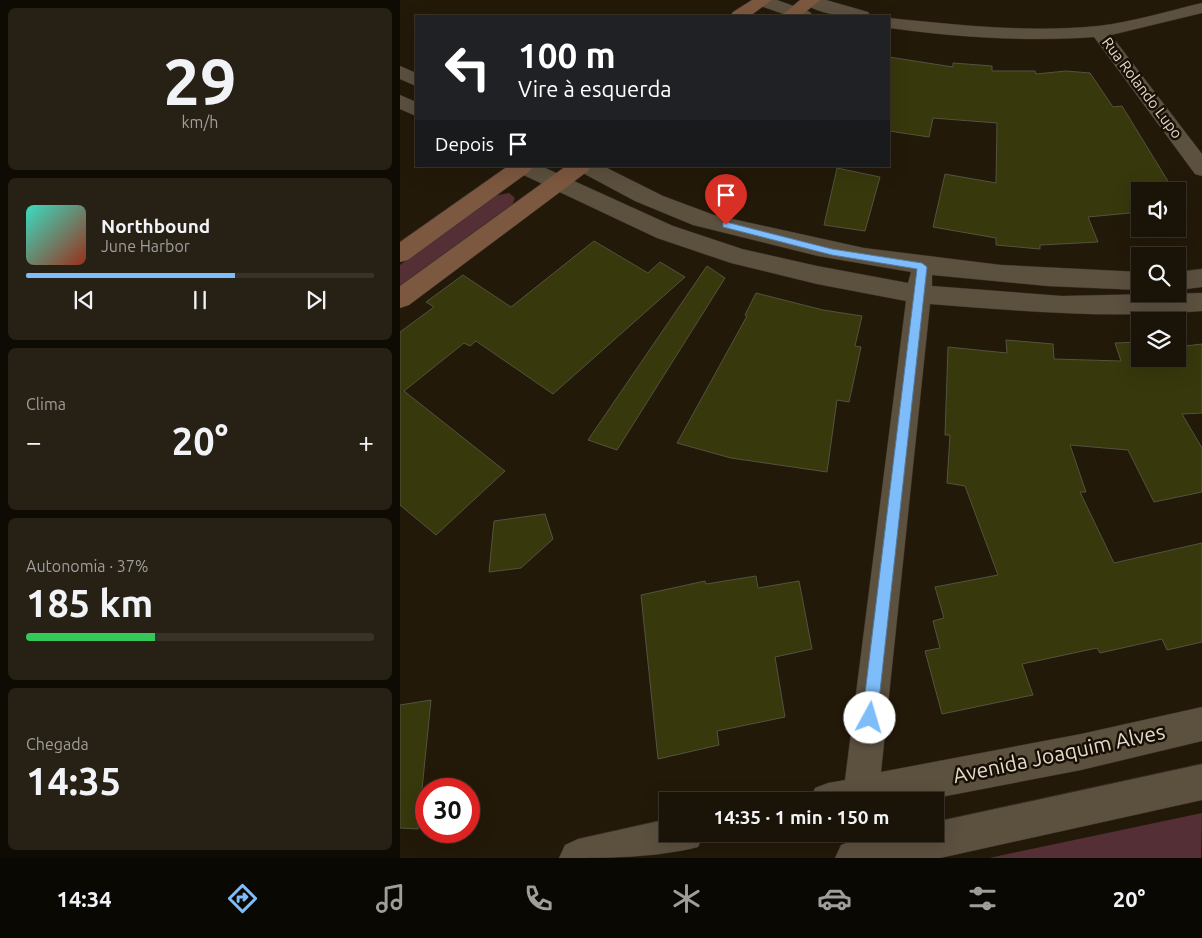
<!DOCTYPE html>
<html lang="pt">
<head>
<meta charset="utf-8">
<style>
	body { margin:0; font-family:Ubuntu,sans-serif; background:#272015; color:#f1f3f6; height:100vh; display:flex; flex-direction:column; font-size:19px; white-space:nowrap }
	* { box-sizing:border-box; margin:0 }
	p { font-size:16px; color:#9f9e9b }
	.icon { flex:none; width:28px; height:28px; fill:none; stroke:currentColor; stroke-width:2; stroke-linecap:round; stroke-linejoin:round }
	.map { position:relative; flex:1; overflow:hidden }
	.details { display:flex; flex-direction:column; gap:8px; padding:8px; background:#0e0a04; width:400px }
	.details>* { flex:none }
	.top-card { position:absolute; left:15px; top:15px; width:475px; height:152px; border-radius:0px; box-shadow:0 5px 20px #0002,0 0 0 1px #383228; background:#202124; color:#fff; overflow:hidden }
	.fabs { position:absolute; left:731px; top:182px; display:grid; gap:10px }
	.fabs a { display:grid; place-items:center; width:55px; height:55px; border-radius:0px; background:#1a1307; box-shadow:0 5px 20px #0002,0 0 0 1px #383228; font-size:25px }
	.speed { position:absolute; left:15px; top:778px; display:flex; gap:10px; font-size:25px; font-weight:700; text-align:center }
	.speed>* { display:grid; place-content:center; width:65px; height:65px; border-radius:50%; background:#1a1307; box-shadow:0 5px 20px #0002,0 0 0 1px #383228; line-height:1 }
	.speed .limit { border:8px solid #d22; background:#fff; color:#111 }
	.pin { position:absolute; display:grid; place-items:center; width:42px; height:42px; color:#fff; margin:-51px -21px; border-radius:50% 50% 50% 0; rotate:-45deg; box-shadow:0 0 5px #0007 }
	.pin .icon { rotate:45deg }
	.me { position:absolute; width:55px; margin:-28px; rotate:6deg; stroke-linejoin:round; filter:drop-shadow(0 0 4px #0008) }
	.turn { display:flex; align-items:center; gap:18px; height:105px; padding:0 20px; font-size:22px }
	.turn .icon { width:65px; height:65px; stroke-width:2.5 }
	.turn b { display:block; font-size:35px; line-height:42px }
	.then { display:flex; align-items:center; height:48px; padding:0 20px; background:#0003; gap:10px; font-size:19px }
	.big { font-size:38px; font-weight:700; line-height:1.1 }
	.details .card { flex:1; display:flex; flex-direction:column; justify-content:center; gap:8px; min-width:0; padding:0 18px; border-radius:8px; background:#272015 }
	.details .dial { align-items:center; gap:0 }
	.dial b { font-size:65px; line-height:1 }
	.song { display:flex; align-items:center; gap:15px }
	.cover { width:60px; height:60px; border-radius:8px; background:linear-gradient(135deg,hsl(170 70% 55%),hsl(10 70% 35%)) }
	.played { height:5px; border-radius:2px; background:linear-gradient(90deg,#7ebdf9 60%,#383228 60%) }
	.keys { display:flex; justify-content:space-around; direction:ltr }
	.heat { display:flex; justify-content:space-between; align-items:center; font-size:28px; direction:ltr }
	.charge { height:8px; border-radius:4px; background:linear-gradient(90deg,#34c759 37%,#383228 0) }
	.trip { position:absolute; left:259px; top:792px; width:285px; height:50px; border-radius:0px; background:#1a1307; box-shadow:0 5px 20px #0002,0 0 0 1px #383228; font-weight:700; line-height:50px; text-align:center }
	.tabs { display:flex; height:80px; justify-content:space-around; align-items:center; background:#0a0803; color:#9f9e9b }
	.tabs .icon { width:35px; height:35px }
	.tabs .selected { color:#7ebdf9 }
	.tabs b { font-size:22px; color:#f1f3f6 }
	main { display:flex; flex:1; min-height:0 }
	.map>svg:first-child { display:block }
</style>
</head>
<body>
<main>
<section class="details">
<div class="card dial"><b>29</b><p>km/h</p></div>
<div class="card">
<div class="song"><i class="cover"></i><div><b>Northbound</b><p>June Harbor</p></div></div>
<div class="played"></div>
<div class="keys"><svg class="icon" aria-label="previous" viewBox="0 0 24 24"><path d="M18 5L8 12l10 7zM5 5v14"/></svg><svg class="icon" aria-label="pause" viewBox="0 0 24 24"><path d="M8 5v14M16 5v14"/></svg><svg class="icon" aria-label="next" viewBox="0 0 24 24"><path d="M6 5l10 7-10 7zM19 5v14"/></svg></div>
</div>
<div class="card"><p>Clima</p>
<div class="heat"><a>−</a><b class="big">20°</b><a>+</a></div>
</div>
<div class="card"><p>Autonomia · 37%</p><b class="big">185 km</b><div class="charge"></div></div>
<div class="card"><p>Chegada</p><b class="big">14:35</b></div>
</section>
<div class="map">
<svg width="802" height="858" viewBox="0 0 802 858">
	<rect width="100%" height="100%" fill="#231909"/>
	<g fill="#542f36">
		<polygon points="109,193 115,198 112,205 0,287 0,265 94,196"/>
		<polygon points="802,813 801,858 589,858"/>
	</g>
	<g fill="#37380c" stroke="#525340">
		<polygon points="489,57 553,67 553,63 592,66 592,71 635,71 636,74 666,71 690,73 713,107 722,106 774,191 740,191 740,212 688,217 698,242 640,245 640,249 596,245 596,238 533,227 545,174 596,183 597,123 533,118 529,137 489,131"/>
		<polygon points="437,168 480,177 465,231 424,225"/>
		<polygon points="194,241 248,273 260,262 285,277 153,394 76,341 70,346 64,343 4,391 105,471 36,535 0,505 0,332 34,307 26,302 63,275 111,307"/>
		<polygon points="307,266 325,278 217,450 188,440"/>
		<polygon points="356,293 423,310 462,316 455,346 461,347 449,402 437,400 427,472 331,458 277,443 347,316 345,315"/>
		<polygon points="606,340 653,344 654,359 721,361 715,343 740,342 740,359 778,359 778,340 782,340 785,346 802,344 802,413 782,414 802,448 802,492 754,502 728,450 670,445 686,492 680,492 714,563 802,543 802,642 767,650 762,639 700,653 697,648 622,664 633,695 542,714 525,651 540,648 533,621 544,618 535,587 598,575 565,486 547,483 550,435 545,435 548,347 607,353"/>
		<polygon points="145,514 153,539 121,568 89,572 94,521"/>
		<polygon points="356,576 358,588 399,581 412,649 375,657 385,717 317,731 319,745 258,759 241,595 305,581 306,584"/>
		<polygon points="31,700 18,829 0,828 0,705"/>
	</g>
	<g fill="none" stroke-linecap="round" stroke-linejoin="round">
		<defs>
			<g id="minor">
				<polygon points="352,0 377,0 410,12 413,16 389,16 355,4"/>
				<path d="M 402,0 L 426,0 L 468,12 L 471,16 C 453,17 414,16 402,0 Z"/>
				<path d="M 802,3 L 802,13 L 711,35 L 802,154 L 802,176 L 795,174 L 694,37 C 625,42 557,37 489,28 L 489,18 C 558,25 628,33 698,26 C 733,22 768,11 802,3 Z"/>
				<polygon points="0,66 16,73 16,86 0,79"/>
				<polygon points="0,95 16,102 16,116 0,109"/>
				<path d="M 112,166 L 141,166 L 273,226 L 342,249 L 417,266 L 508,283 L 511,272 L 418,256 L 293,225 L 235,201 L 179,171 L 176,166 L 203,166 L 263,196 L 314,215 L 464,248 L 601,265 L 740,272 L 740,290 L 647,286 L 532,275 L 532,286 L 662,296 L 802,293 L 802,311 C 711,319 621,311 530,304 L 481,772 L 681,734 L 802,707 L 802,741 L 681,770 L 520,801 L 410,801 L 415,788 L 428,783 L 445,780 L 506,301 L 417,284 L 331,263 L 257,238 L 115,171 Z"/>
				<polygon points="802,269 802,287 778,290 778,272"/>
				<path d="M 802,764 L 802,800 L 540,858 L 435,858 L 441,845 C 471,832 502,834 535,834 L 535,822 Z"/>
				<path d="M 268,819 L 268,834 L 304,834 L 298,847 C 255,858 205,858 159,858 L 165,845 L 178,839 Z"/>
			</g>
			<g id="secondary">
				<polygon points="352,0 372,0 350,16 330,16 333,12"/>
				<polygon points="400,0 420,0 401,16 381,16"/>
				<polygon points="108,166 133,166 130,171 8,260 0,262 0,242"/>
				<polygon points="166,166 191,166 188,171 9,305 0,308 0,286"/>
			</g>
		</defs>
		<use href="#minor" stroke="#372f2a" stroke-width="1"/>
		<use href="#secondary" stroke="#372f2a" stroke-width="1"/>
		<use href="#minor" fill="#5c503f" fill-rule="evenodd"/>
		<use href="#secondary" fill="#7d5840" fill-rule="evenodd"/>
	</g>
	<polygon fill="#7ebdf9" stroke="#527ba2" points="326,222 432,249 522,263 527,267 477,718 475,724 470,726 465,724 462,718 517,269 432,255 323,227 323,223"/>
	<g text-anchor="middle" stroke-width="5" stroke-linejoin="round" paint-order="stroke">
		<g font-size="15" fill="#e2dbd1" stroke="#191003">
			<text transform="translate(742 88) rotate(53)" y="5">Rua Rolando Lupo</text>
		</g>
		<g font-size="21" fill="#e2dbd1" stroke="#191003">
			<text transform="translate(659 754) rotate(-12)" y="7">Avenida Joaquim Alves</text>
		</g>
	</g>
</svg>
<div class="fabs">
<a><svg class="icon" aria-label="sound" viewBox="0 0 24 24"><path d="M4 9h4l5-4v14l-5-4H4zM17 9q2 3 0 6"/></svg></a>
<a><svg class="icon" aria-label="search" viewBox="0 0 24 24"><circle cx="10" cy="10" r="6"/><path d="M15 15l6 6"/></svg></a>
<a><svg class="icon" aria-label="layers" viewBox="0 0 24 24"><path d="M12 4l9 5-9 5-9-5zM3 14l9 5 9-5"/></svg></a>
</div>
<div class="speed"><div class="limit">30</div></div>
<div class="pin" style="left:326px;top:225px;background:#d93025"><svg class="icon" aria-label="arrive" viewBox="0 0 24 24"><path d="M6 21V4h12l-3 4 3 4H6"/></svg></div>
<svg class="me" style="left:470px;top:718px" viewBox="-20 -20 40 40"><circle r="19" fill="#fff"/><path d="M0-13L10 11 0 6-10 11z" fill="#7ebdf9"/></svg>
<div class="trip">14:35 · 1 min · 150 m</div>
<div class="top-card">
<div class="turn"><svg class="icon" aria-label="left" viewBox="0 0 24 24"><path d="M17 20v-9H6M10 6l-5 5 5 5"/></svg><div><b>100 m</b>Vire à esquerda</div></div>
<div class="then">Depois<svg class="icon" aria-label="arrive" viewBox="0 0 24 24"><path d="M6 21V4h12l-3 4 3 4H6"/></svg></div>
</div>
</div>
</main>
<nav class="tabs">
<b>14:34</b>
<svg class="icon selected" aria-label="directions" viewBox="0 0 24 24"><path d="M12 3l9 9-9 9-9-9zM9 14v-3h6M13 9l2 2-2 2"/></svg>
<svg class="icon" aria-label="music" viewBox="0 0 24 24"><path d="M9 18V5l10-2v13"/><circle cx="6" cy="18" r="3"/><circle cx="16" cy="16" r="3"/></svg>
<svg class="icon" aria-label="phone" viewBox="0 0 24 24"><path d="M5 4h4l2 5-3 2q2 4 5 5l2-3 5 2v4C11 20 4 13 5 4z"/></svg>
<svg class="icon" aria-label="climate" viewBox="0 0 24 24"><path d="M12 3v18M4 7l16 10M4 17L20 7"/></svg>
<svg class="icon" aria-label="car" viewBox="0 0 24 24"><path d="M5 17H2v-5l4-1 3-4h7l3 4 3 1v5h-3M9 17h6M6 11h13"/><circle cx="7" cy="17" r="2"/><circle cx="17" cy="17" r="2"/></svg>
<svg class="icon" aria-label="filters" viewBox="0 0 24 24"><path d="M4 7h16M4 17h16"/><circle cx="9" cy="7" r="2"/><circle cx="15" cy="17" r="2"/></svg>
<b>20°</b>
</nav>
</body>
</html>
